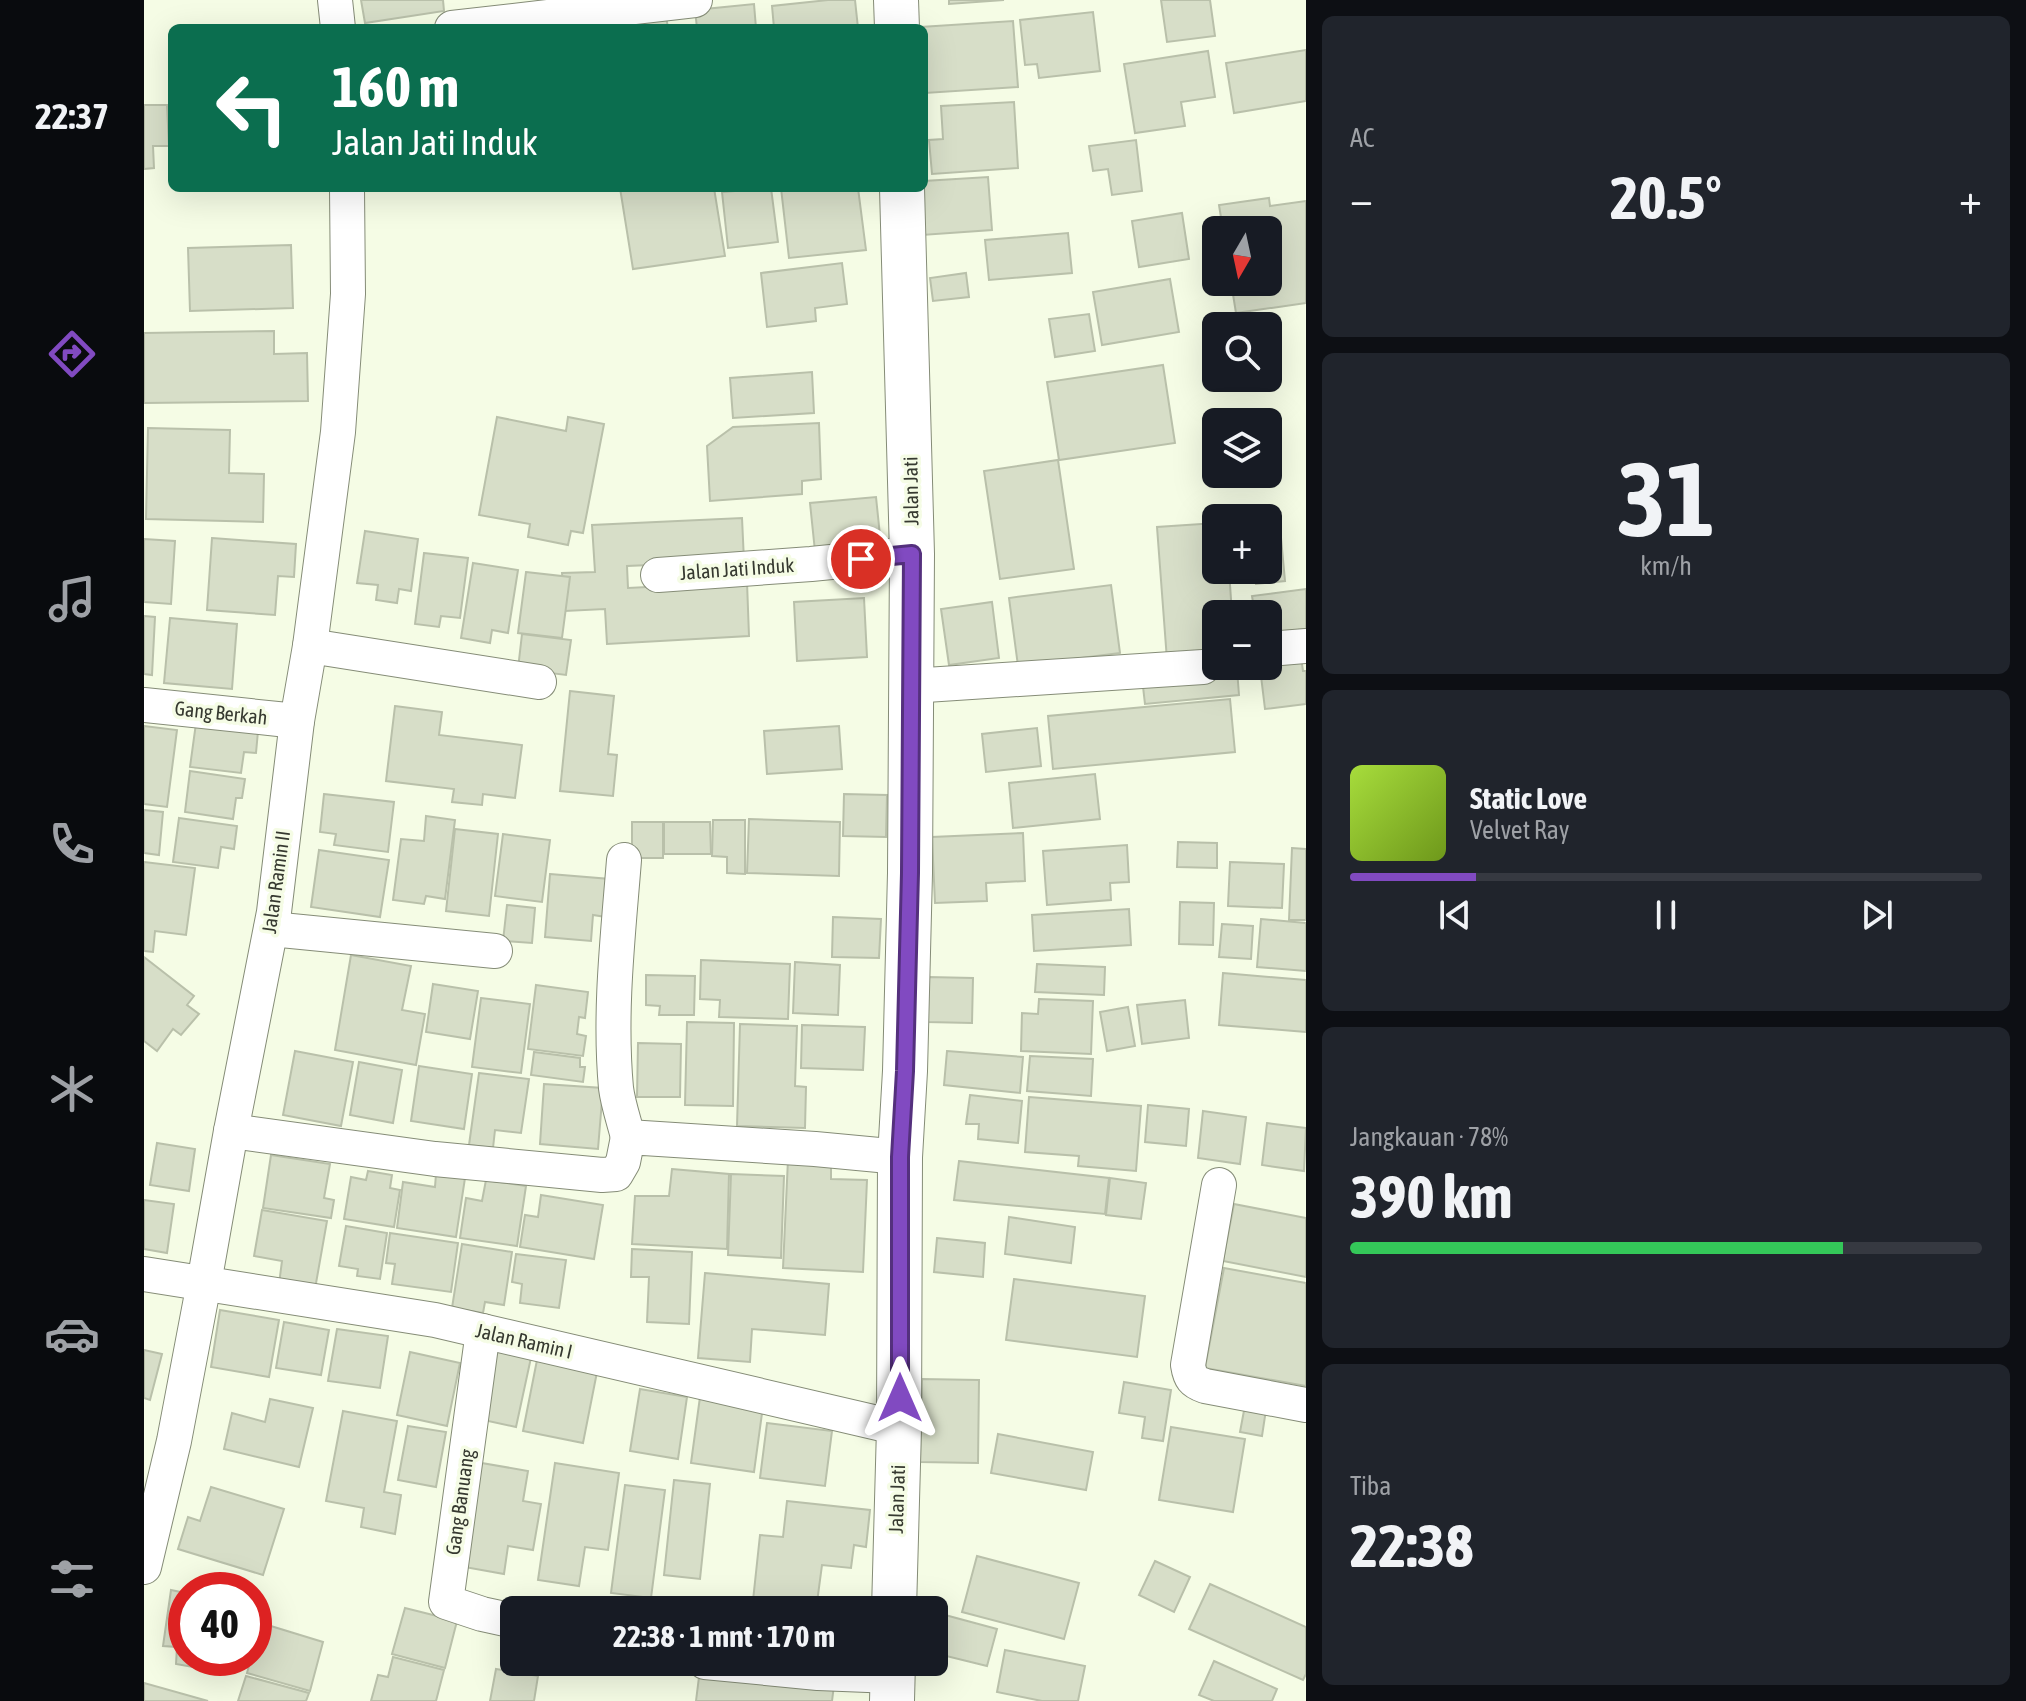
<!DOCTYPE html>
<html lang="id">
<head>
<meta charset="utf-8">
<style>
	body { margin:0; font-family:"Asap Condensed",sans-serif; background:#20242c; color:#f1f3f6; height:100vh; display:flex; flex-direction:column; font-size:30px; white-space:nowrap }
	* { box-sizing:border-box; margin:0 }
	p { font-size:26px; color:#9ea1a6 }
	.icon { flex:none; width:44px; height:44px; fill:none; stroke:currentColor; stroke-width:2; stroke-linecap:round; stroke-linejoin:round }
	.map { position:relative; flex:1; overflow:hidden }
	.sheet { display:flex; flex-direction:column; gap:16px; padding:16px; background:#0d0f14; width:720px }
	.sheet>* { flex:none }
	.hud { position:absolute; left:24px; top:24px; width:760px; height:168px; border-radius:12px; box-shadow:0 8px 32px #0002; background:#0b6e4f; color:#fff; overflow:hidden }
	.needle { width:52px; rotate:189deg }
	.fabs { position:absolute; left:1058px; top:216px; display:grid; gap:16px }
	.fabs a { display:grid; place-items:center; width:80px; height:80px; border-radius:12px; background:#171b24; box-shadow:0 8px 32px #0002; font-size:40px }
	.speed { position:absolute; left:24px; top:1572px; display:flex; gap:16px; font-size:40px; font-weight:700; text-align:center }
	.speed>* { display:grid; place-content:center; width:104px; height:104px; border-radius:50%; background:#171b24; box-shadow:0 8px 32px #0002; line-height:1 }
	.speed .limit { border:12px solid #d22; background:#fff; color:#111 }
	.pin { position:absolute; display:grid; place-items:center; width:68px; height:68px; color:#fff; margin:-34px; border:4px solid #fff; border-radius:50%; box-shadow:0 2px 8px #0007 }
	.me { position:absolute; width:88px; margin:-44px; rotate:0deg; stroke-linejoin:round; filter:drop-shadow(0 0 6px #0008) }
	.turn { display:flex; align-items:center; gap:28px; height:168px; padding:0 32px; font-size:36px }
	.turn .icon { width:104px; height:104px; stroke-width:2.5 }
	.turn b { display:block; font-size:56px; line-height:68px }
	.big { font-size:60px; font-weight:700; line-height:1.1 }
	.sheet .widget { flex:1; display:flex; flex-direction:column; justify-content:center; gap:12px; min-width:0; padding:0 28px; border-radius:12px; background:#20242c }
	.sheet .dial { align-items:center; gap:0 }
	.dial b { font-size:104px; line-height:1 }
	.song { display:flex; align-items:center; gap:24px }
	.cover { width:96px; height:96px; border-radius:12px; background:linear-gradient(135deg,hsl(80 70% 55%),hsl(80 70% 35%)) }
	.played { height:8px; border-radius:4px; background:linear-gradient(90deg,#814ac1 20%,#363941 20%) }
	.keys { display:flex; justify-content:space-around; direction:ltr }
	.heat { display:flex; justify-content:space-between; align-items:center; font-size:44px; direction:ltr }
	.charge { height:12px; border-radius:6px; background:linear-gradient(90deg,#34c759 78%,#363941 0) }
	.trip { position:absolute; left:356px; top:1596px; width:448px; height:80px; border-radius:12px; background:#171b24; box-shadow:0 8px 32px #0002; font-weight:700; line-height:80px; text-align:center }
	main { display:flex; flex:1; min-height:0 }
	.tabs { display:flex; flex-direction:column; width:144px; justify-content:space-around; align-items:center; background:#090b0e; color:#9ea1a6 }
	.tabs .icon { width:56px; height:56px }
	.tabs .selected { color:#814ac1 }
	.tabs b { font-size:36px; color:#f1f3f6 }
	.map>svg:first-child { display:block }
</style>
</head>
<body>
<main>
<nav class="tabs">
<b>22:37</b>
<svg class="icon selected" aria-label="directions" viewBox="0 0 24 24"><path d="M12 3l9 9-9 9-9-9zM9 14v-3h6M13 9l2 2-2 2"/></svg>
<svg class="icon" aria-label="music" viewBox="0 0 24 24"><path d="M9 18V5l10-2v13"/><circle cx="6" cy="18" r="3"/><circle cx="16" cy="16" r="3"/></svg>
<svg class="icon" aria-label="phone" viewBox="0 0 24 24"><path d="M5 4h4l2 5-3 2q2 4 5 5l2-3 5 2v4C11 20 4 13 5 4z"/></svg>
<svg class="icon" aria-label="climate" viewBox="0 0 24 24"><path d="M12 3v18M4 7l16 10M4 17L20 7"/></svg>
<svg class="icon" aria-label="car" viewBox="0 0 24 24"><path d="M5 17H2v-5l4-1 3-4h7l3 4 3 1v5h-3M9 17h6M6 11h13"/><circle cx="7" cy="17" r="2"/><circle cx="17" cy="17" r="2"/></svg>
<svg class="icon" aria-label="filters" viewBox="0 0 24 24"><path d="M4 7h16M4 17h16"/><circle cx="9" cy="7" r="2"/><circle cx="15" cy="17" r="2"/></svg>
</nav>
<div class="map">
<svg width="1162" height="1701" viewBox="0 0 1162 1701">
	<rect width="100%" height="100%" fill="#f5fce5"/>
	<g fill="#d7dec8" stroke="#b9c0aa" stroke-width="2">
		<polygon points="217,0 299,0 300,11 221,23"/>
		<polygon points="684,0 711,0 714,28 630,28 628,6"/>
		<polygon points="805,0 860,0 805,4"/>
		<polygon points="1017,0 1066,0 1071,36 1023,42"/>
		<polygon points="610,4 612,28 553,28 551,10"/>
		<polygon points="949,12 956,71 895,78 893,64 881,65 876,20"/>
		<polygon points="522,16 524,28 466,28 465,21"/>
		<polygon points="869,21 874,87 781,93 780,28 776,27"/>
		<polygon points="1162,50 1162,101 1090,113 1082,63"/>
		<polygon points="1064,51 1071,97 1037,102 1041,126 991,133 980,64"/>
		<polygon points="870,102 874,168 788,174 785,140 799,139 797,106"/>
		<polygon points="0,105 23,105 25,146 9,146 10,168 0,169"/>
		<polygon points="992,140 998,191 968,195 964,169 949,171 945,146"/>
		<polygon points="844,177 848,230 778,235 780,181"/>
		<polygon points="476,188 570,188 581,256 489,269"/>
		<polygon points="590,188 627,188 634,242 584,248 578,192 590,191"/>
		<polygon points="637,188 714,188 722,250 645,258"/>
		<polygon points="1125,198 1126,206 1162,201 1162,303 1092,313 1087,282 1124,282 1124,230 1079,230 1075,205"/>
		<polygon points="1038,213 1045,259 995,267 988,221"/>
		<polygon points="924,233 928,273 845,280 841,240"/>
		<polygon points="147,245 149,308 46,311 44,248"/>
		<polygon points="698,263 703,304 671,308 672,321 623,327 617,273"/>
		<polygon points="822,273 825,297 789,301 786,278"/>
		<polygon points="1026,279 1035,332 958,345 949,292"/>
		<polygon points="945,314 951,351 911,357 905,319"/>
		<polygon points="130,331 130,354 163,353 164,401 0,403 0,333"/>
		<polygon points="1019,365 1031,443 915,460 903,382"/>
		<polygon points="668,372 670,413 589,418 586,378"/>
		<polygon points="353,417 422,431 424,417 460,424 439,533 427,531 424,545 384,537 386,524 335,515"/>
		<polygon points="675,423 677,479 658,481 658,494 566,501 563,446 589,427"/>
		<polygon points="4,428 86,430 85,473 120,474 119,522 2,519"/>
		<polygon points="914,460 930,569 856,579 840,471"/>
		<polygon points="732,497 738,555 672,561 666,503"/>
		<polygon points="598,518 600,561 483,566 484,588 603,582 605,636 463,644 461,609 421,611 418,573 451,572 448,525"/>
		<polygon points="1072,523 1072,570 1085,570 1088,614 1072,614 1072,657 1023,660 1013,527"/>
		<polygon points="1136,527 1141,581 1112,584 1110,570 1124,570 1124,528"/>
		<polygon points="221,531 274,539 267,591 255,589 253,603 232,600 234,585 213,583"/>
		<polygon points="68,538 152,544 150,577 134,576 131,615 63,610"/>
		<polygon points="0,539 31,541 27,604 0,602"/>
		<polygon points="280,553 324,558 316,618 297,616 295,627 271,624"/>
		<polygon points="329,563 374,570 364,633 348,630 346,643 317,638"/>
		<polygon points="382,572 426,577 418,638 374,633"/>
		<polygon points="967,585 976,653 874,666 865,598"/>
		<polygon points="1162,589 1162,629 1127,633 1124,614 1111,614 1108,596"/>
		<polygon points="720,598 723,657 653,661 650,602"/>
		<polygon points="848,602 855,658 805,665 797,609"/>
		<polygon points="0,616 11,617 8,675 0,674"/>
		<polygon points="26,618 93,624 88,689 20,683"/>
		<polygon points="378,634 427,640 422,675 374,669"/>
		<polygon points="1157,657 1159,671 1162,671 1162,704 1121,709 1117,676 1130,675 1128,661"/>
		<polygon points="1093,669 1095,695 1001,704 998,678"/>
		<polygon points="426,691 470,696 464,754 473,755 469,796 416,791"/>
		<polygon points="1086,699 1091,752 909,769 904,716"/>
		<polygon points="251,706 298,712 295,735 378,745 371,798 339,794 338,805 308,802 310,789 242,781"/>
		<polygon points="52,723 114,731 112,753 100,752 97,773 46,767"/>
		<polygon points="0,726 33,730 23,807 0,804"/>
		<polygon points="695,726 698,769 623,774 620,731"/>
		<polygon points="893,728 897,766 842,772 838,734"/>
		<polygon points="46,771 101,779 98,798 92,798 89,819 41,812"/>
		<polygon points="951,774 956,819 869,828 865,783"/>
		<polygon points="180,794 250,802 244,852 190,845 192,834 176,832"/>
		<polygon points="700,794 743,795 742,837 699,836"/>
		<polygon points="0,810 19,812 15,855 0,853"/>
		<polygon points="282,816 311,820 301,899 282,896 280,904 249,900 257,839 280,841"/>
		<polygon points="35,818 93,826 90,849 77,847 74,868 29,862"/>
		<polygon points="605,819 696,822 695,876 603,873"/>
		<polygon points="569,820 601,820 601,874 583,873 583,857 568,856"/>
		<rect x="488" y="822" width="31" height="36"/>
		<polygon points="520,822 566,822 567,854 520,854"/>
		<polygon points="311,829 354,834 345,916 302,911"/>
		<polygon points="879,833 881,881 842,883 843,901 791,903 788,837"/>
		<polygon points="359,834 406,840 398,902 351,896"/>
		<polygon points="1034,842 1073,843 1073,868 1033,867"/>
		<polygon points="983,845 985,882 966,883 967,900 903,905 899,851"/>
		<polygon points="1148,848 1162,849 1162,920 1145,920"/>
		<polygon points="175,850 245,860 236,917 167,907"/>
		<polygon points="0,862 51,868 42,935 11,931 9,952 0,951"/>
		<polygon points="1086,862 1140,864 1138,908 1084,906"/>
		<polygon points="406,874 466,879 462,917 449,915 447,941 401,937"/>
		<polygon points="1036,902 1070,903 1069,945 1035,944"/>
		<polygon points="363,905 391,908 388,943 359,941"/>
		<polygon points="985,909 987,945 890,951 888,915"/>
		<polygon points="689,917 737,919 735,958 688,957"/>
		<polygon points="1117,919 1162,923 1162,971 1113,967"/>
		<polygon points="1078,924 1109,926 1107,959 1075,957"/>
		<polygon points="207,955 267,966 258,1010 281,1014 272,1065 191,1050"/>
		<polygon points="0,957 50,996 43,1005 55,1014 37,1035 29,1029 13,1051 0,1041"/>
		<polygon points="557,960 646,964 644,1019 575,1017 576,1000 556,999"/>
		<polygon points="651,962 696,965 694,1015 649,1013"/>
		<polygon points="893,964 961,967 960,995 891,992"/>
		<polygon points="1079,973 1162,980 1162,1032 1075,1025"/>
		<polygon points="502,975 551,976 550,1015 515,1015 516,1006 502,1005"/>
		<polygon points="784,977 829,978 828,1023 783,1022"/>
		<polygon points="289,984 334,991 326,1039 282,1032"/>
		<polygon points="392,985 444,992 441,1018 435,1017 433,1034 442,1036 439,1056 384,1049"/>
		<polygon points="337,998 386,1004 377,1073 328,1067"/>
		<polygon points="895,999 949,1001 947,1054 877,1051 878,1013 894,1014"/>
		<polygon points="1041,1000 1045,1038 998,1044 993,1005"/>
		<polygon points="984,1007 991,1046 963,1051 956,1012"/>
		<polygon points="543,1022 590,1023 589,1106 541,1105"/>
		<polygon points="596,1024 653,1026 651,1086 662,1087 661,1128 593,1126"/>
		<polygon points="658,1025 721,1027 719,1070 657,1068"/>
		<polygon points="494,1043 537,1044 536,1097 493,1097"/>
		<polygon points="151,1051 209,1062 197,1126 139,1115"/>
		<polygon points="803,1051 879,1057 876,1093 800,1085"/>
		<polygon points="390,1052 436,1058 436,1067 441,1067 439,1082 387,1075"/>
		<polygon points="886,1056 949,1059 947,1096 883,1091"/>
		<polygon points="215,1062 258,1070 249,1123 206,1115"/>
		<polygon points="275,1066 328,1074 320,1129 267,1121"/>
		<polygon points="335,1073 385,1079 377,1133 351,1130 349,1148 325,1145"/>
		<polygon points="400,1084 459,1088 454,1149 396,1144"/>
		<polygon points="826,1095 878,1101 874,1143 834,1139 835,1124 822,1124"/>
		<polygon points="885,1097 997,1106 992,1171 934,1166 935,1156 881,1152"/>
		<polygon points="1004,1105 1045,1109 1042,1146 1001,1142"/>
		<polygon points="1059,1111 1102,1117 1096,1164 1054,1158"/>
		<polygon points="1123,1123 1162,1128 1160,1171 1118,1165"/>
		<polygon points="13,1143 51,1149 45,1191 6,1185"/>
		<polygon points="127,1155 186,1164 180,1198 190,1200 187,1218 119,1208"/>
		<polygon points="644,1159 687,1161 687,1179 723,1180 719,1272 639,1268"/>
		<polygon points="815,1161 965,1178 961,1214 810,1200"/>
		<polygon points="528,1169 585,1174 583,1249 488,1244 491,1196 525,1196"/>
		<polygon points="224,1171 248,1175 246,1188 256,1190 250,1227 200,1219 207,1177 222,1180"/>
		<polygon points="292,1174 321,1178 312,1237 253,1228 259,1182 291,1187"/>
		<polygon points="587,1174 640,1176 637,1258 584,1255"/>
		<polygon points="966,1178 1002,1183 997,1219 962,1215"/>
		<polygon points="342,1180 382,1186 373,1246 316,1238 322,1198 338,1201"/>
		<polygon points="397,1195 459,1205 450,1259 376,1247 381,1215 394,1217"/>
		<polygon points="0,1200 30,1204 23,1253 0,1249"/>
		<polygon points="1090,1204 1162,1218 1162,1277 1079,1261"/>
		<polygon points="118,1210 183,1221 171,1289 135,1284 138,1261 110,1256"/>
		<polygon points="865,1217 931,1227 927,1263 861,1254"/>
		<polygon points="202,1226 243,1233 236,1279 213,1276 214,1269 195,1266"/>
		<polygon points="246,1233 314,1243 307,1292 248,1284 251,1264 242,1263"/>
		<polygon points="793,1238 841,1243 839,1277 790,1272"/>
		<polygon points="318,1244 368,1252 360,1305 341,1302 339,1313 308,1308"/>
		<polygon points="488,1249 548,1252 545,1324 503,1322 505,1277 487,1277"/>
		<polygon points="372,1254 422,1260 415,1308 376,1303 378,1284 368,1282"/>
		<polygon points="1080,1268 1162,1283 1162,1386 1061,1368"/>
		<polygon points="561,1273 685,1284 681,1335 608,1329 606,1362 554,1358"/>
		<polygon points="870,1279 1001,1296 993,1357 862,1340"/>
		<polygon points="76,1310 135,1320 125,1377 67,1367"/>
		<polygon points="140,1322 185,1330 177,1375 132,1368"/>
		<polygon points="193,1329 244,1336 236,1388 184,1381"/>
		<polygon points="350,1345 388,1353 372,1427 335,1419"/>
		<polygon points="0,1350 18,1354 6,1400 0,1398"/>
		<polygon points="266,1352 316,1363 303,1426 253,1415"/>
		<polygon points="394,1355 454,1367 439,1443 379,1431"/>
		<polygon points="778,1379 835,1380 834,1463 776,1462"/>
		<polygon points="980,1382 1027,1390 1019,1441 998,1438 1001,1417 975,1413"/>
		<polygon points="496,1389 543,1397 534,1459 486,1451"/>
		<polygon points="556,1397 619,1406 610,1472 547,1463"/>
		<polygon points="126,1399 169,1408 155,1467 80,1449 88,1413 121,1422"/>
		<polygon points="1102,1400 1123,1403 1118,1436 1096,1432"/>
		<polygon points="199,1411 253,1421 240,1492 257,1495 251,1534 217,1527 220,1508 182,1501"/>
		<polygon points="623,1423 688,1431 681,1486 616,1478"/>
		<polygon points="264,1426 302,1432 292,1487 254,1480"/>
		<polygon points="1027,1427 1101,1439 1089,1512 1015,1500"/>
		<polygon points="854,1434 949,1452 942,1490 847,1473"/>
		<polygon points="332,1462 384,1471 379,1501 397,1504 389,1550 364,1546 360,1574 315,1566"/>
		<polygon points="411,1463 475,1473 464,1550 441,1547 435,1586 394,1580"/>
		<polygon points="530,1480 566,1484 556,1579 520,1575"/>
		<polygon points="481,1485 521,1490 507,1598 467,1593"/>
		<polygon points="67,1487 140,1509 119,1575 34,1549 44,1517 56,1521"/>
		<polygon points="643,1501 726,1510 722,1547 710,1545 707,1568 678,1565 672,1610 608,1610 616,1535 639,1537"/>
		<polygon points="833,1556 935,1583 920,1639 818,1612"/>
		<polygon points="1011,1561 1046,1577 1030,1612 995,1595"/>
		<polygon points="1066,1584 1162,1627 1162,1674 1159,1680 1045,1629"/>
		<polygon points="27,1590 42,1593 42,1658 90,1658 88,1666 67,1662 66,1670 32,1664 33,1647 19,1646"/>
		<polygon points="261,1608 313,1621 301,1668 248,1654"/>
		<polygon points="790,1612 853,1629 843,1666 790,1653"/>
		<polygon points="117,1623 179,1642 166,1691 103,1673 107,1658 110,1658 110,1647"/>
		<polygon points="861,1650 941,1666 934,1701 898,1701 853,1692"/>
		<polygon points="249,1657 300,1670 292,1701 227,1701 234,1675 244,1677"/>
		<polygon points="1070,1661 1133,1689 1128,1701 1070,1701 1055,1695"/>
		<polygon points="352,1669 394,1676 390,1701 346,1701"/>
		<polygon points="556,1669 690,1685 688,1701 552,1701"/>
		<polygon points="102,1676 165,1693 162,1701 94,1701"/>
		<polygon points="0,1683 64,1701 0,1701"/>
	</g>
	<g fill="none" stroke-linecap="round" stroke-linejoin="round">
		<defs>
			<g id="street">
				<polyline points="191,0 194,28"/>
				<polyline points="308,28 551,0"/>
				<polyline points="514,575 667,564 768,554"/>
				<polyline points="166,646 395,682"/>
				<polyline points="1124,649 1162,646"/>
				<polyline points="766,686 1059,667"/>
				<polyline points="0,705 153,721"/>
				<path d="M 480,860 C 474,936 465,1012 472,1088 C 474,1104 480,1121 484,1137"/>
				<polyline points="127,929 351,951"/>
				<polyline points="87,1131 291,1159 458,1175 472,1174 479,1162 484,1137 671,1149 756,1157"/>
				<path d="M 1075,1185 L 1044,1365 C 1046,1378 1049,1382 1061,1386 L 1162,1405"/>
				<polyline points="0,1274 291,1320 755,1428"/>
				<polyline points="339,1331 302,1602 338,1614 370,1621"/>
				<polyline points="0,1567 30,1441 60,1283 87,1131 130,912 153,721 166,646 194,432 204,294 203,188"/>
				<polyline points="561,1662 674,1673 749,1676"/>
			</g>
			<g id="secondary">
				<polyline points="752,0 753,28"/>
				<polyline points="750,1610 755,1428 756,1157 761,1071 766,873 768,554 758,188"/>
				<polyline points="748,1701 749,1662"/>
			</g>
		</defs>
		<use href="#street" stroke="#858c77" stroke-width="36"/>
		<use href="#secondary" stroke="#858c77" stroke-width="46"/>
		<use href="#street" stroke="#fff" stroke-width="34"/>
		<use href="#secondary" stroke="#fff" stroke-width="44"/>
	</g>
	<g fill="none" stroke-linecap="round" stroke-linejoin="round">
		<defs>
			<polyline id="route" points="717,559 768,554 766,873 761,1071 756,1157 756,1398"/>
		</defs>
		<use href="#route" stroke="#54307d" stroke-width="20"/>
		<use href="#route" stroke="#814ac1" stroke-width="14"/>
	</g>
	<g text-anchor="middle" stroke-width="7" stroke-linejoin="round" paint-order="stroke">
		<g font-size="20" fill="#363930" stroke="#f5fce5">
			<text transform="translate(767 491) rotate(-91)" y="7">Jalan Jati</text>
			<text transform="translate(593 569) rotate(-4)" y="7">Jalan Jati Induk</text>
			<text transform="translate(77 713) rotate(6)" y="7">Gang Berkah</text>
			<text transform="translate(132 882) rotate(-82)" y="7">Jalan Ramin II</text>
			<text transform="translate(380 1341) rotate(13)" y="7">Jalan Ramin I</text>
			<text transform="translate(753 1499) rotate(-88)" y="7">Jalan Jati</text>
			<text transform="translate(316 1502) rotate(-82)" y="7">Gang Banuang</text>
		</g>
	</g>
</svg>
<div class="fabs">
<a><svg class="needle" viewBox="-14 -14 28 28"><path d="M0-13l5 13h-10z" fill="#e53935"/><path d="M0 13l5-13h-10z" fill="#9ea1a6"/></svg></a>
<a><svg class="icon" aria-label="search" viewBox="0 0 24 24"><circle cx="10" cy="10" r="6"/><path d="M15 15l6 6"/></svg></a>
<a><svg class="icon" aria-label="layers" viewBox="0 0 24 24"><path d="M12 4l9 5-9 5-9-5zM3 14l9 5 9-5"/></svg></a>
<a>+</a>
<a>−</a>
</div>
<div class="speed"><div class="limit">40</div></div>
<div class="pin" style="left:717px;top:559px;background:#d93025"><svg class="icon" aria-label="arrive" viewBox="0 0 24 24"><path d="M6 21V4h12l-3 4 3 4H6"/></svg></div>
<svg class="me" style="left:756px;top:1398px" viewBox="-20 -20 40 40"><path d="M0-17L14 15 0 8-14 15z" fill="#814ac1" stroke="#fff" stroke-width="4"/></svg>
<div class="trip">22:38 · 1 mnt · 170 m</div>
<div class="hud">
<div class="turn"><svg class="icon" aria-label="left" viewBox="0 0 24 24"><path d="M17 20v-9H6M10 6l-5 5 5 5"/></svg><div><b>160 m</b>Jalan Jati Induk</div></div>
</div>
</div>
<section class="sheet">
<div class="widget"><p>AC</p>
<div class="heat"><a>−</a><b class="big">20.5°</b><a>+</a></div>
</div>
<div class="widget dial"><b>31</b><p>km/h</p></div>
<div class="widget">
<div class="song"><i class="cover"></i><div><b>Static Love</b><p>Velvet Ray</p></div></div>
<div class="played"></div>
<div class="keys"><svg class="icon" aria-label="previous" viewBox="0 0 24 24"><path d="M18 5L8 12l10 7zM5 5v14"/></svg><svg class="icon" aria-label="pause" viewBox="0 0 24 24"><path d="M8 5v14M16 5v14"/></svg><svg class="icon" aria-label="next" viewBox="0 0 24 24"><path d="M6 5l10 7-10 7zM19 5v14"/></svg></div>
</div>
<div class="widget"><p>Jangkauan · 78%</p><b class="big">390 km</b><div class="charge"></div></div>
<div class="widget"><p>Tiba</p><b class="big">22:38</b></div>
</section>
</main>
</body>
</html>
